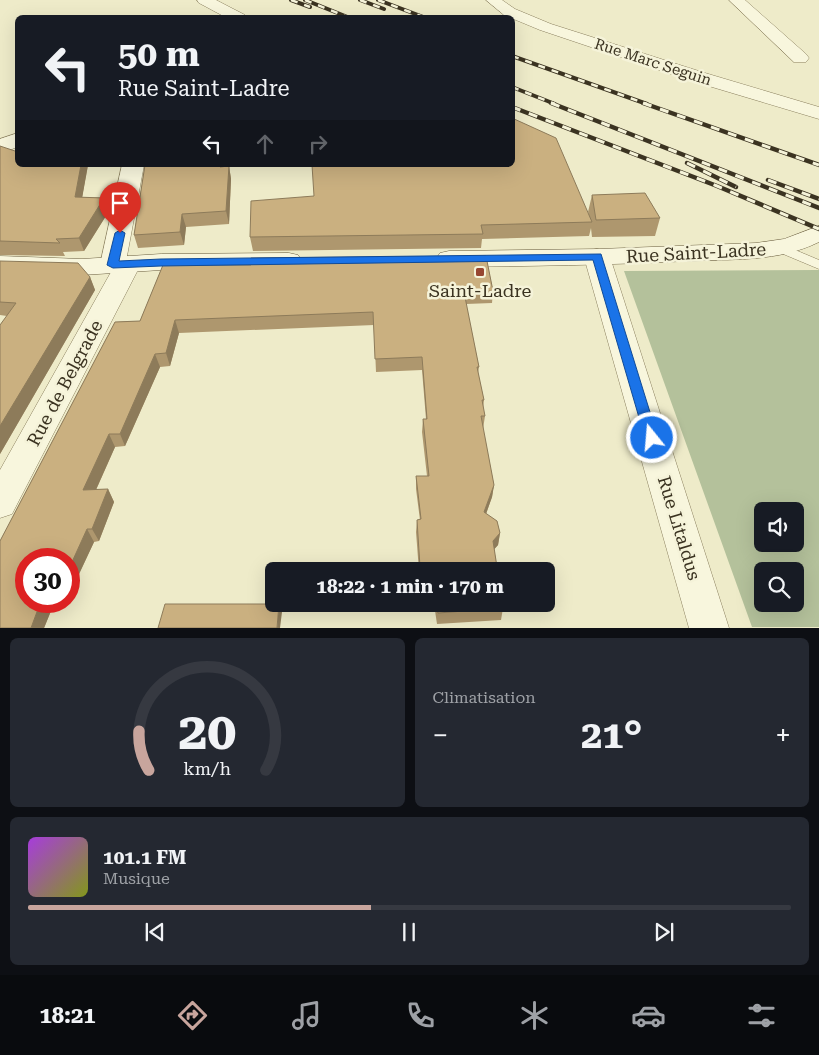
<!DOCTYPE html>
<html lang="fr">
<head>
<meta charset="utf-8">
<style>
	body { margin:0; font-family:"Roboto Serif",serif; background:#242831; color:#f1f3f6; height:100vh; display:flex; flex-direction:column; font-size:19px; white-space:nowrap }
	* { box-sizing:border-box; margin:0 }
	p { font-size:16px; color:#9ea1a6 }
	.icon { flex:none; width:28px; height:28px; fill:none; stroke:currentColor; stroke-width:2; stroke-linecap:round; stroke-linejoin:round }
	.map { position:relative; height:628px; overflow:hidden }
	.details { display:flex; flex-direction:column; gap:10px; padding:10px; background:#0d0f14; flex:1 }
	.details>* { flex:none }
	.top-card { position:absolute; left:15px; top:15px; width:500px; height:152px; border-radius:8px; box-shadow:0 5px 20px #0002; background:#171b24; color:#f1f3f6; overflow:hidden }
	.tools { position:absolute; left:754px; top:502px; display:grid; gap:10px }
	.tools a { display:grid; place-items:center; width:50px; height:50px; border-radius:8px; background:#171b24; box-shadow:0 5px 20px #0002; font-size:25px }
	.speed { position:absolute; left:15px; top:548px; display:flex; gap:10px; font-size:25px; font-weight:700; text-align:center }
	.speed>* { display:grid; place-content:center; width:65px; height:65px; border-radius:50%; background:#171b24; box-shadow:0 5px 20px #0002; line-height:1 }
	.speed .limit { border:8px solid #d22; background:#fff; color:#111 }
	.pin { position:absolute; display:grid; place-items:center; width:42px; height:42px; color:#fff; margin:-51px -21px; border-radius:50% 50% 50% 0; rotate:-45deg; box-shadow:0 0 5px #0007 }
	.pin .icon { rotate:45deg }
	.me { position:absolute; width:55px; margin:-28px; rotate:343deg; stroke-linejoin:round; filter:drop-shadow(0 0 4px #0008) }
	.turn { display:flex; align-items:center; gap:18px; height:105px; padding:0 20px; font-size:22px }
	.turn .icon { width:65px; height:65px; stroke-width:2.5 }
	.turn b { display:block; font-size:35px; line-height:42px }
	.lanes { display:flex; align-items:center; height:48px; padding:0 20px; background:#0003; justify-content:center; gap:25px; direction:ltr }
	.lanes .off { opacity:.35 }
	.big { font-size:38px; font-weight:700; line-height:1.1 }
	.details .tile { flex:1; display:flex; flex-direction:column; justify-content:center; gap:8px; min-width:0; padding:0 18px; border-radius:8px; background:#242831 }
	.details .dial { align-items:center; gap:0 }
	.dial svg { height:130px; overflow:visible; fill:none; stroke:#363941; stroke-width:7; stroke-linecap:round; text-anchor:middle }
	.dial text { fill:#f1f3f6; stroke:none }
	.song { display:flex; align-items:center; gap:15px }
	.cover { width:60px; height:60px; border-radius:8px; background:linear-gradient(135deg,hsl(280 70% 55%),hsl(70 70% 35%)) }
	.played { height:5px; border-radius:2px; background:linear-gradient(90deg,#c8a59d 45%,#363941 45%) }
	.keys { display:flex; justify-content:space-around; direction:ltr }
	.heat { display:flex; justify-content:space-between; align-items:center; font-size:28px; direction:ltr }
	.details .tiles { flex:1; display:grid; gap:10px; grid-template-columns:1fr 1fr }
	.tile:last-child { grid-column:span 2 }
	.trip { position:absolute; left:265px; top:562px; width:290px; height:50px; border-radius:8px; background:#171b24; box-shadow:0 5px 20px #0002; font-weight:700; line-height:50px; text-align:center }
	.tab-bar { display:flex; height:80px; justify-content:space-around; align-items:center; background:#090b0e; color:#9ea1a6 }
	.tab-bar .icon { width:35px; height:35px }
	.tab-bar .active { color:#c8a59d }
	.tab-bar b { font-size:22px; color:#f1f3f6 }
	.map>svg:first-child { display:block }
</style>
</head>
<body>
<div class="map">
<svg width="819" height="628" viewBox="0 0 819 628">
	<rect width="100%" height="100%" fill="#eeebc9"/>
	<path fill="#b4c19b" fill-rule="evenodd" d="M 819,270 L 819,627 L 752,627 L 624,271 ZM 762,511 L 795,511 L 795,544 L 762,544 ZM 762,571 L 795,571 L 795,604 L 762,604 Z"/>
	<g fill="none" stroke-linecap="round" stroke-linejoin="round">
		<defs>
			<polygon id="lane" points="781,244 819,260 819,269 776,251 774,248"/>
			<g id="street">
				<polygon points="197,0 216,0 245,15 247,18 227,18 199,3"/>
				<polygon points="486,0 502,0 515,9 551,24 705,73 819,107 819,119 692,81 540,30 504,15"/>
				<polygon points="729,0 745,0 806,54 809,58 806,62 794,62"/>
				<polygon points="18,133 18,147 0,153 0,139"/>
				<polygon points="122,165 144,165 127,256 137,258 141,264 12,514 0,518 0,470 111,272 104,271 100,265"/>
				<polygon points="597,249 606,251 610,257 729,628 689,628 584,257 588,251"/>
			</g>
			<g id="secondary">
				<path d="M 819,226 L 819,242 C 779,262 732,259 688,261 C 609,265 529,266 449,267 L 440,265 L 436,259 L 440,253 L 449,251 L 599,249 L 756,243 L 784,239 Z"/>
				<polygon points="289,253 298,255 302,261 298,267 289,269 161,270 82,275 0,272 0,256 82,259 161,254"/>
			</g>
		</defs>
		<use href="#lane" stroke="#8a7f5e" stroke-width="1"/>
		<use href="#street" stroke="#8a7f5e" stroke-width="1"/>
		<use href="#secondary" stroke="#6c6041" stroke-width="1"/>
		<use href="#lane" fill="#f8f6dd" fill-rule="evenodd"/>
		<use href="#street" fill="#f8f6dd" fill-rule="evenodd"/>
		<use href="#secondary" fill="#f8f6dd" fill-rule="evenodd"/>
		<defs>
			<g id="rail-far1">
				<polyline points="291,0 310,7"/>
				<polyline points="305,0 350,18"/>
				<polyline points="360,0 384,9"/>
				<polyline points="378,0 426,18"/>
				<polyline points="512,56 647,104"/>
				<polyline points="512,87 555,104"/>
			</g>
			<g id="rail">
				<polyline points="551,103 819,208"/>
				<polyline points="643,103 819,165"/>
				<polyline points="512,107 717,186 819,229"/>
				<polyline points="687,163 736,187"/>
				<polyline points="768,180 819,199"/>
			</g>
		</defs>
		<use href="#rail-far1" stroke="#3b3321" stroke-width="4"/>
		<use href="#rail" stroke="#3b3321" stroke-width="4.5"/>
		<use href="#rail-far1" stroke="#f5f3d9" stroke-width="2.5" stroke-dasharray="7" stroke-linecap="butt"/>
		<use href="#rail" stroke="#f5f3d9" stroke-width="3" stroke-dasharray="9" stroke-linecap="butt"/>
	</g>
	<g fill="#ae976e">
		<polygon points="0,146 18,165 88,165 82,197 104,198 109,211 84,251 63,252 65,256 0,255"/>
		<polygon points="145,165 224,165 224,167 229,166 231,179 229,224 186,227 184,245 138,248 134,235"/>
		<polygon points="592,195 660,218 655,236 592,237 591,228 589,236 482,239 481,248 253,251 250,237 314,196 589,214 588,212"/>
		<polygon points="486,256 493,291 492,303 466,304 479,367 478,373 484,400 483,408 485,416 483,429 494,485 492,497 486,514 497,521 500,533 498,545 494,549 497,567 504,569 504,571 419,571 416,532 417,520 420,520 416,489 416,476 427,476 422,432 423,419 426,419 422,370 376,372 374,325 179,333 170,366 160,367 125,446 115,447 96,490 108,489 114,502 99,541 94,542 79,574 69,574 69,559 26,559 26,601 55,601 44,628 0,628 0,541 115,322 140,321 163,265 251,265 251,258"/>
		<polygon points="0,261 90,277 95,290 0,454 0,325 7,316 0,315"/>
		<polygon points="434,604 502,604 503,608 501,620 437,624"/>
	</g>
	<g fill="#8d7b5a">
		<polygon points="81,165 88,165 80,210 75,197"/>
		<polygon points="229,166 231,179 229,224 226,211"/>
		<polygon points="104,198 109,211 84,251 79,238"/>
		<polygon points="182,214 186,227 184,245 180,232"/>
		<polygon points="90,277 95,290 0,454 0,426"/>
		<polygon points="175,320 179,333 170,366 166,353"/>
		<polygon points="155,354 160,367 125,446 120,434"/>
		<polygon points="109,434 115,447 90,503 83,490"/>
		<polygon points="494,485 492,497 482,525 484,512"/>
		<polygon points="108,489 114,502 99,541 92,529"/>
		<polygon points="87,529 94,542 79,574 72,562"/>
		<polygon points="500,533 498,545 491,553 493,541"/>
		<polygon points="41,601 55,601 44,628 31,628"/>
		<polygon points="279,604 282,612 280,628 277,628"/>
	</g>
	<g fill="#cab080" stroke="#8d7b5a">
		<polygon points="512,118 556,138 592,222 481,225 483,234 250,237 251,201 314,196 312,165 512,165"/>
		<polygon points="0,146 18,152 18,165 81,165 75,197 104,198 79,238 56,239 60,243 0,241"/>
		<polygon points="145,165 220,165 220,167 229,166 226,211 182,214 180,232 134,235"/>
		<polygon points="645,193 660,218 596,220 592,195"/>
		<polygon points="486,256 493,291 464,292 479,367 477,367 484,400 482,400 485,416 481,416 494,485 484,512 497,521 500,533 493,541 497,567 504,569 504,571 432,571 432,567 420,567 417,520 421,519 416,476 429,476 423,419 427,419 422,357 375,359 373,312 175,320 166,353 155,354 120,434 109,434 83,490 108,489 92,529 87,529 72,562 69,562 69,559 26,559 26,601 41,601 31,628 0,628 0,541 115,322 140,321 163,265 251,265 251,258"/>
		<polygon points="0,261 78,263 90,277 0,426 0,325 16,303 0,302"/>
		<polygon points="165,604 279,604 277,628 158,628"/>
		<polygon points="436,604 502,604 503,608 438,613"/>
	</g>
	<polygon fill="#1a73e8" stroke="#114b97" points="120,230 125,233 119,261 161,259 601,254 658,438 656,442 652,444 647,442 645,438 593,260 161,266 113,268 107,265 115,233"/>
	<rect fill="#974630" stroke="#f5f3d9" stroke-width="2" x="475" y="267" width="10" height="10" rx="2.5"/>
	<g text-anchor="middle" stroke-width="5" stroke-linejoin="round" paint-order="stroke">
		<g font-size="15" fill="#3b3321" stroke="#f5f3d9">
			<text transform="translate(653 62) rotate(18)" y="5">Rue Marc Seguin</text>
		</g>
		<g font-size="18" fill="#3b3321" stroke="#f5f3d9">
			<text transform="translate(696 253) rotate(-3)" y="6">Rue Saint-Ladre</text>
			<text transform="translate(65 383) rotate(-62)" y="6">Rue de Belgrade</text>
			<text transform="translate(679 528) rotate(73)" y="6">Rue Litaldus</text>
		</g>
		<g font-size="18" fill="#3b3321" stroke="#f5f3d9">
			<text x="480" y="297">Saint-Ladre</text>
		</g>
	</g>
</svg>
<div class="tools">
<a><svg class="icon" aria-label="sound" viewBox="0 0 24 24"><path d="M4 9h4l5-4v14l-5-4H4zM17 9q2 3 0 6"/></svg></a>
<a><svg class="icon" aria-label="search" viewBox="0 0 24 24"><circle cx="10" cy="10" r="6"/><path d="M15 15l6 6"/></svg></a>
</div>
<div class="speed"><div class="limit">30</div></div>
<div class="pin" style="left:120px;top:233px;background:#d93025"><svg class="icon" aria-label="arrive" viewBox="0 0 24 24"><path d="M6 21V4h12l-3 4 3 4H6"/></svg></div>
<svg class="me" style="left:652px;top:438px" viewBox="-20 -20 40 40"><circle r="17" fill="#1a73e8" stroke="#fff" stroke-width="3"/><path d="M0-11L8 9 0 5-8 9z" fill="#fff"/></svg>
<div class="trip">18:22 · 1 min · 170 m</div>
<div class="top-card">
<div class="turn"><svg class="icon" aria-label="left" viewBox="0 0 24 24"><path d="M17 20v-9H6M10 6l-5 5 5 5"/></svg><div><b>50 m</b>Rue Saint-Ladre</div></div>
<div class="lanes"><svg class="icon" aria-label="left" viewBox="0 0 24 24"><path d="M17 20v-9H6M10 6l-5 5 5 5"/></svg><svg class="icon off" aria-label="ahead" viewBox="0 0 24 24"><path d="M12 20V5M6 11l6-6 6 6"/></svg><svg class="icon off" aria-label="right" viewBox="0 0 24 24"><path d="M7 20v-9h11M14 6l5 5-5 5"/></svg></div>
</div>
</div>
<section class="details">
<div class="tiles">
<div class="tile dial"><svg viewBox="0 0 100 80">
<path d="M14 69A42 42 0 1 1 86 69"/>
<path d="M14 69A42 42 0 0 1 8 45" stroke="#c8a59d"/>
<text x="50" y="56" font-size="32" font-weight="700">20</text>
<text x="50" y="72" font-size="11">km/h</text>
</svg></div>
<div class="tile"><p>Climatisation</p>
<div class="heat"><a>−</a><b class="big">21°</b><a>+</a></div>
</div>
<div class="tile">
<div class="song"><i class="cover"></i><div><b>101.1 FM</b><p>Musique</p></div></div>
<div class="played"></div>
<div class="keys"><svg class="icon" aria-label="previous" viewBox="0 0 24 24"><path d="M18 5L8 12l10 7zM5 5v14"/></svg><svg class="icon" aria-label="pause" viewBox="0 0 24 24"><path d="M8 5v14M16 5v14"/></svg><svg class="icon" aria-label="next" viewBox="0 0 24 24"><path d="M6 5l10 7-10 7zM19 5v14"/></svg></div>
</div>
</div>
</section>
<nav class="tab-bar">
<b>18:21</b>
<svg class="icon active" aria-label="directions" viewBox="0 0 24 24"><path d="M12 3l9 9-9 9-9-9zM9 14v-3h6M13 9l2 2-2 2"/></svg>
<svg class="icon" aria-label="music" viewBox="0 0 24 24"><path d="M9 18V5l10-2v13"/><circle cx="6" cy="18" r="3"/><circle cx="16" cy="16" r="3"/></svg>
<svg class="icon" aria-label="phone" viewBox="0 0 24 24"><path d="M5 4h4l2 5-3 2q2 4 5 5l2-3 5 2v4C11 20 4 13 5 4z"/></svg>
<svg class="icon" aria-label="climate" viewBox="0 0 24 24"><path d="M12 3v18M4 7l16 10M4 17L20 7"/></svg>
<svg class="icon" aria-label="car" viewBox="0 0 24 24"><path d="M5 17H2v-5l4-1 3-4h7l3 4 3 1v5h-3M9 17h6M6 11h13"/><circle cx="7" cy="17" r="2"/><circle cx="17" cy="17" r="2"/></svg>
<svg class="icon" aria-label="filters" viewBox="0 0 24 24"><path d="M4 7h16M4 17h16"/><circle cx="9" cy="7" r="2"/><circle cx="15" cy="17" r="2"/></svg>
</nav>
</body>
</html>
